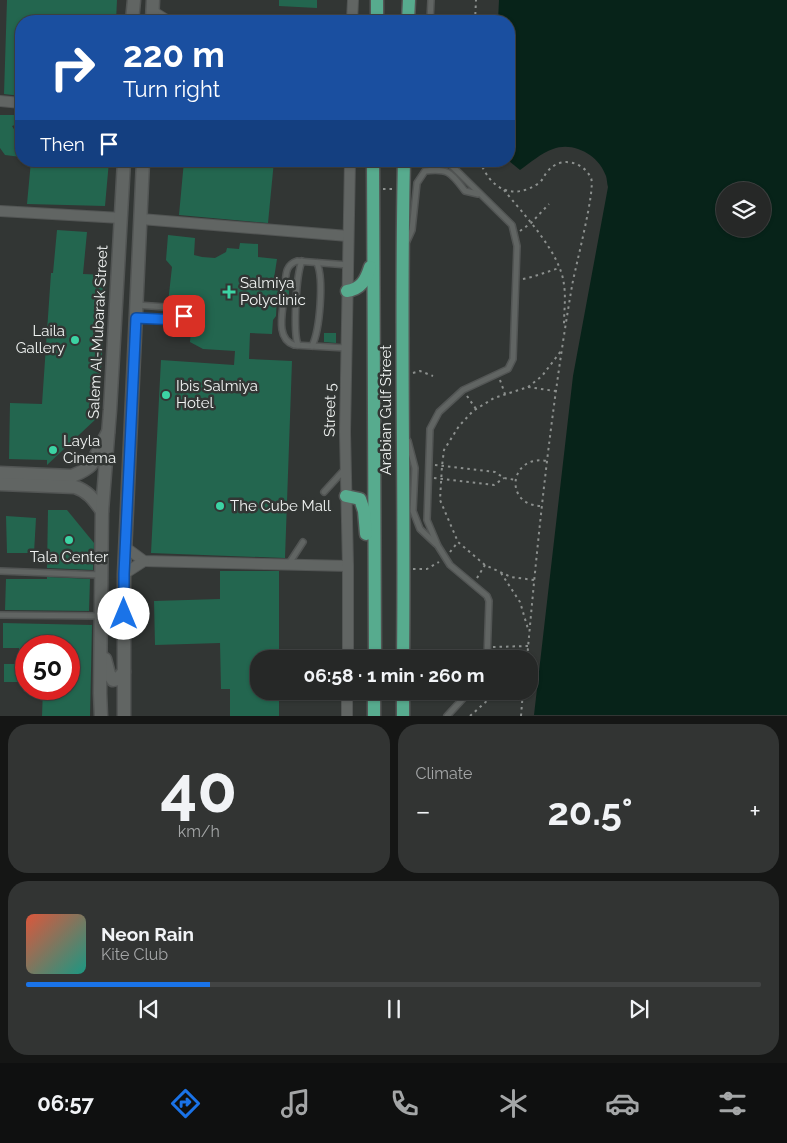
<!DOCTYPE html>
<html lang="en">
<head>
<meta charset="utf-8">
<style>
	body { margin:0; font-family:Raleway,sans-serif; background:#323433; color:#f1f3f6; height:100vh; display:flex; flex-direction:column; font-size:19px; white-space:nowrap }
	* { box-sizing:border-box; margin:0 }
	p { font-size:16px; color:#a4a6a7 }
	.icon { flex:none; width:28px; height:28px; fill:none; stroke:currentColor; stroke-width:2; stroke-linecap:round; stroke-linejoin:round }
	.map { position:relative; height:716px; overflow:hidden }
	.sheet { display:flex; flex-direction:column; gap:8px; padding:8px; background:#151615; flex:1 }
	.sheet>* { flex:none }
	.guide { position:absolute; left:15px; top:15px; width:500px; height:152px; border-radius:20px; box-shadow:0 1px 4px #0004,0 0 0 1px #424444; background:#1a4fa0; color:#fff; overflow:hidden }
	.tools { position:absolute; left:716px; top:182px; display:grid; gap:10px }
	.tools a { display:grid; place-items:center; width:55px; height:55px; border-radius:50%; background:#262827; box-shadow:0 1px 4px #0004,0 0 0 1px #424444; font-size:25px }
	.speed { position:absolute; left:15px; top:635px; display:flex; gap:10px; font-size:25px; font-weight:700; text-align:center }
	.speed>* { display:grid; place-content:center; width:65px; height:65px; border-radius:50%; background:#262827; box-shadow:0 1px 4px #0004,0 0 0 1px #424444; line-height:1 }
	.speed .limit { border:8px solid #d22; background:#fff; color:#111 }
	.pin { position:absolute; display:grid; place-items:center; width:42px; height:42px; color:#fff; margin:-21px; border-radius:10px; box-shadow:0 2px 8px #0006 }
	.me { position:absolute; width:55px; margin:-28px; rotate:0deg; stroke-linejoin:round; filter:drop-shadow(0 0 4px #0008) }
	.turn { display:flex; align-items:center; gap:18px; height:105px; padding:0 25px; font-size:22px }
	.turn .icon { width:65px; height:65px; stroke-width:2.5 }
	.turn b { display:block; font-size:35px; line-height:42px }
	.then { display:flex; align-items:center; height:48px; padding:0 25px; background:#0003; gap:10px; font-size:19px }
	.big { font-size:38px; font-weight:700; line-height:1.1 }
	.sheet .widget { flex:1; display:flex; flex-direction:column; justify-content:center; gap:8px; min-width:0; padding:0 18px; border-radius:20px; background:#323433 }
	.sheet .dial { align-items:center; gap:0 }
	.dial b { font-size:65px; line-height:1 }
	.song { display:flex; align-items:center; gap:15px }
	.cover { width:60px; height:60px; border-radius:8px; background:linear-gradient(135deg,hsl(10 70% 55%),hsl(170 70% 35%)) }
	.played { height:5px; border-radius:2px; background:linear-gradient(90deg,#1a73e8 25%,#424444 25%) }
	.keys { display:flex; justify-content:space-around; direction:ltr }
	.heat { display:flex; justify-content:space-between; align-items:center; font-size:28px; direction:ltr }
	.sheet .tiles { flex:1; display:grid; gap:8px; grid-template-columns:1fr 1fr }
	.widget:last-child { grid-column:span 2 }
	.trip { position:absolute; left:250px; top:650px; width:288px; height:50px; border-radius:20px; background:#262827; box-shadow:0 1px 4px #0004,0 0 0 1px #424444; font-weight:700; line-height:50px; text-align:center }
	.menu { display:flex; height:80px; justify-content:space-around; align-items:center; background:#0f1010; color:#a4a6a7 }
	.menu .icon { width:35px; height:35px }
	.menu .active { color:#1a73e8 }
	.menu b { font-size:22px; color:#f1f3f6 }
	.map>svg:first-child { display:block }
</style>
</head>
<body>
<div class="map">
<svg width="787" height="716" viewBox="0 0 787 716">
	<rect width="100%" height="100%" fill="#323634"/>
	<path fill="#072319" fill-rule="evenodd" d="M 499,0 L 787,0 L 787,715 L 534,715 L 573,376 L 608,187 C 607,184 607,179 606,176 C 599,155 573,141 553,149 C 541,153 530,163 520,170 L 509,161 L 509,21 L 498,21 ZM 725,191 L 762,191 L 762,229 L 725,229 Z"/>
	<g fill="#23664f">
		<polygon points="7,0 117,0 116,21 21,21 21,96 4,94"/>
		<polygon points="279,0 317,0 317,8 279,6"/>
		<polygon points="0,115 21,115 20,123 12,126 21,141 21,157 5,155 0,148"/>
		<polygon points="31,161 109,161 105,206 27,204"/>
		<polygon points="184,161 274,161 268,223 179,215"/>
		<polygon points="57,230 87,232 83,274 107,275 98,417 47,465 47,460 9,459 10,403 42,404 51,273 53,273"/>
		<polygon points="168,235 195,238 194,255 202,257 215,258 226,252 227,248 239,249 240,243 258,244 258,257 277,259 273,285 281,286 284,290 289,287 289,296 284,292 277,295 276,316 273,320 272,334 250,333 249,359 292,361 285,558 151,553 161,360 234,365 235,351 203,349 190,342 193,306 168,303 172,267 166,260"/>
		<polygon points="324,333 336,333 336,343 324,342"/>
		<polygon points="48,510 67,510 94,543 93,570 47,568"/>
		<polygon points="6,516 36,518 34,553 7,553"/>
		<polygon points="220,571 279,571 279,659 259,659 259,693 279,693 279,716 230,716 230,689 221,689 220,643 155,645 154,601 220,599"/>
		<polygon points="47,577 90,579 89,611 5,610 6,579 47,579"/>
		<polygon points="3,623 92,625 90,716 42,716 43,689 69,689 69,646 26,646 26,682 4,682 4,664 18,664 19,648 3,648"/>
	</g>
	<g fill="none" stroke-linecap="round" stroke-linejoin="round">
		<defs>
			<g id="service">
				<polyline points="430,21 431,0"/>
				<polyline points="447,161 512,225 517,246 513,359 508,369 463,390 439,412 430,429 427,520 438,546 450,565 487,596 489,601 487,659"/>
				<path d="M 407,241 L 412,230 L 417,183 L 425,171 C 449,168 451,173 465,191 L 478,194"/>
				<path d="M 285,286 C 286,275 285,265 297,261 L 348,265"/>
				<path d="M 284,296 C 283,312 275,338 294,345 L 346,348"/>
				<polyline points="137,318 178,320 182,318 184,314 180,308 137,305"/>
				<path d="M 298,345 C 293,332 296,275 302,261"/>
				<path d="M 312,346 C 320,330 324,279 317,263"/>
				<polyline points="408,441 415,468 413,511 420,529 436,544"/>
				<polyline points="324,492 345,469"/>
				<polyline points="288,565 303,542"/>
				<polyline points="0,571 101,575"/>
				<polyline points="0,615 102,616"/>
				<polyline points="447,716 470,691"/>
			</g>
			<g id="minor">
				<polyline points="152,11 168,21"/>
				<polyline points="352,21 353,0"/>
				<polyline points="0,101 21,103"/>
				<polyline points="0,211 121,218"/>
				<polyline points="141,219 348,236"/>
				<polyline points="125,547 144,561 348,566"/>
				<polyline points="124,574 144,561"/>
				<polyline points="348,659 348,566 345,432 350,161"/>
				<polyline points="347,716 347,691"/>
			</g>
			<g id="tertiary">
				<path d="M 0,473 L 72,476 C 79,473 85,471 91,465 L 108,432"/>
				<path d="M 0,484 L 75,487 C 88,491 94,500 102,511"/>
			</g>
			<g id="secondary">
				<polyline points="132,21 134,0"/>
				<polyline points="152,21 153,0"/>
				<polyline points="105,659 109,674 113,680 118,679 124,672"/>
				<polyline points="101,716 100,693 102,511 110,410 124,161"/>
				<polyline points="124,716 124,574 143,161"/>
			</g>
			<g id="primary">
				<polyline points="377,21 377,0"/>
				<polyline points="408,21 409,0"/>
				<polyline points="373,161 375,659"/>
				<path d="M 347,291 C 361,289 366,280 370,267"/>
				<polyline points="346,496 360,499 364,511 366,534"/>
				<path d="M 403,659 C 405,493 400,327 404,161"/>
				<polyline points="374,716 374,691"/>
				<polyline points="403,716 403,691"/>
			</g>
		</defs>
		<use href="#service" stroke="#525554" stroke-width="8"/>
		<use href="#minor" stroke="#525554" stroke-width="12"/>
		<use href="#tertiary" stroke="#525554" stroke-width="15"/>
		<use href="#secondary" stroke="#525554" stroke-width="15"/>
		<use href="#primary" stroke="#525554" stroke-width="15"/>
		<g stroke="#8c908e" stroke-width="2" stroke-dasharray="2.5 4" stroke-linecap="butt">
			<polyline points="475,21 476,0"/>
			<path d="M 480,161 C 490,189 513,201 539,183 C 543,180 544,175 548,171 C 560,156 583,161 591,178 C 596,189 575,268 572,286 C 551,409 538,534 527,659"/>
			<polyline points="383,189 394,189"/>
			<path d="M 504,190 C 524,215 561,253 564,285 C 566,298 564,311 564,324"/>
			<polyline points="520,231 531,223 549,204"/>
			<polyline points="523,279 532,277 559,268"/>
			<polyline points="413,373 420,371 433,376"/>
			<polyline points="500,380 505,394"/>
			<polyline points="528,387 542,376 561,351"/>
			<polyline points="467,396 476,409"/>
			<polyline points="435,465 495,472 504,478 516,480"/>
			<polyline points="434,478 494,485 504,478"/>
			<path d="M 540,506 C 503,504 510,454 547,461"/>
			<polyline points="450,552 458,542"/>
			<polyline points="413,569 427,569 439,562"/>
			<polyline points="501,573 520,602 528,629"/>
			<polyline points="477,578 485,565"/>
			<polyline points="534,580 511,577 485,565 458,542 440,500 442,466 444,450 459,426 473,411 494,398 528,387 555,391"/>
			<polyline points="493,647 528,646"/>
			<polyline points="501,659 501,647"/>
			<polyline points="470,716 498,691"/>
			<polyline points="521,716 523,691"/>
		</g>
		<use href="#service" stroke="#616563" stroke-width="5"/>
		<use href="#minor" stroke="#616563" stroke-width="10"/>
		<use href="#tertiary" stroke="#616563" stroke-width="12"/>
		<use href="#secondary" stroke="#616563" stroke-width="12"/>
		<use href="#primary" stroke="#57ab8e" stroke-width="12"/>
	</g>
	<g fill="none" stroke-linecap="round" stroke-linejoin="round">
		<defs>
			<polyline id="route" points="124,614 124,574 136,318 178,320 184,316"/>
		</defs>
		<use href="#route" stroke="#114b97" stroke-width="12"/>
		<use href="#route" stroke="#1a73e8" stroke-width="9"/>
	</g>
	<g fill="#3cd4a4" stroke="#323634" stroke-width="2">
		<path d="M226.5 284.5h5v5h5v5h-5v5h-5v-5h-5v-5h5z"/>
		<circle cx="75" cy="340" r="5"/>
		<circle cx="166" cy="395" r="5"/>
		<circle cx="53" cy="450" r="5"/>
		<circle cx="220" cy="506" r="5"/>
		<circle cx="69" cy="540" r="5"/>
	</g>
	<g text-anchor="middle" stroke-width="5" stroke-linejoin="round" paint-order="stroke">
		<g font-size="15" fill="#f0f3f2" stroke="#323634" text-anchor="start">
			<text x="240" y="288">Salmiya<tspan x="240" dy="17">Polyclinic</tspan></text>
			<text x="65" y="336" text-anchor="end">Laila<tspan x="65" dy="17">Gallery</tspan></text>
			<text x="176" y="391">Ibis Salmiya<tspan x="176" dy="17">Hotel</tspan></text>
			<text x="63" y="446">Layla<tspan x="63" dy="17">Cinema</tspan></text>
			<text x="230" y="511">The Cube Mall</text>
			<text x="69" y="562" text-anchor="middle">Tala Center</text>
		</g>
		<g font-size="15" fill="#f0f3f2" stroke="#323634">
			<text transform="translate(98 332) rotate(-87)" y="5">Salem Al-Mubarak Street</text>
			<text transform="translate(330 410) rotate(-89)" y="5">Street 5</text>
			<text transform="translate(386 410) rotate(-90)" y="5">Arabian Gulf Street</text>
		</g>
	</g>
</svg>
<div class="tools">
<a><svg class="icon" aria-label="layers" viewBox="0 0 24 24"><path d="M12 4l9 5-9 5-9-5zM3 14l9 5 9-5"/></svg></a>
</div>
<div class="speed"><div class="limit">50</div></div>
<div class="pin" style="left:184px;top:316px;background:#d93025"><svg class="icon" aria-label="arrive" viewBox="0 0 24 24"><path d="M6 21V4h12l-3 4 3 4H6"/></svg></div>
<svg class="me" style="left:124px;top:614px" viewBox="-20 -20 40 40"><circle r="19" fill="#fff"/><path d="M0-13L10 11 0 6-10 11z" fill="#1a73e8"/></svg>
<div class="trip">06:58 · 1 min · 260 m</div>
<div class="guide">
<div class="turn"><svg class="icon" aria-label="right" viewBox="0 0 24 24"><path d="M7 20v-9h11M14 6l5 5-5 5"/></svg><div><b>220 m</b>Turn right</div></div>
<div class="then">Then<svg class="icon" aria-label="arrive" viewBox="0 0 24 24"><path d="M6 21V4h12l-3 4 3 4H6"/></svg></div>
</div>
</div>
<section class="sheet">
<div class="tiles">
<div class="widget dial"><b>40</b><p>km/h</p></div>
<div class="widget"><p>Climate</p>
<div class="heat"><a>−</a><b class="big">20.5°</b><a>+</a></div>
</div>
<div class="widget">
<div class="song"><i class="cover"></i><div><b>Neon Rain</b><p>Kite Club</p></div></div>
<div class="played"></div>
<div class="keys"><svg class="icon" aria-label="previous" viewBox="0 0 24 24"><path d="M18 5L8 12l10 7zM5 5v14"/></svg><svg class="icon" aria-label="pause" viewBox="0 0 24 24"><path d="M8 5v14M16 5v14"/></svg><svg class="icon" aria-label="next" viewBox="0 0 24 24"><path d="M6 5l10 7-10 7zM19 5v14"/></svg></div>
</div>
</div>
</section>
<nav class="menu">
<b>06:57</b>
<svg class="icon active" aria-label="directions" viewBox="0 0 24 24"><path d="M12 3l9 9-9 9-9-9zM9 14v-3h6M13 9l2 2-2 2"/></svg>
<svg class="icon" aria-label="music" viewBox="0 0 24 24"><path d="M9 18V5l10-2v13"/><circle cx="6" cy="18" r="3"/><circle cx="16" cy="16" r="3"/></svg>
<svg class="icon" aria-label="phone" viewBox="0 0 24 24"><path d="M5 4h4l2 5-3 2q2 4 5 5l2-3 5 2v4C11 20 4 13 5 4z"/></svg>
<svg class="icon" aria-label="climate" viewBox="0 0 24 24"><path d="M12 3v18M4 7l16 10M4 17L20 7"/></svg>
<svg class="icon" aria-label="car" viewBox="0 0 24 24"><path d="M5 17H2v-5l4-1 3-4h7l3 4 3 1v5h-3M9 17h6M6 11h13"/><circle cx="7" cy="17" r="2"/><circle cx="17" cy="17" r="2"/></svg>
<svg class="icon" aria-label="filters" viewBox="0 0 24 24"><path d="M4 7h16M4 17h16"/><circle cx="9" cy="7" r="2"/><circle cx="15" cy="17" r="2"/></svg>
</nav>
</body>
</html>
